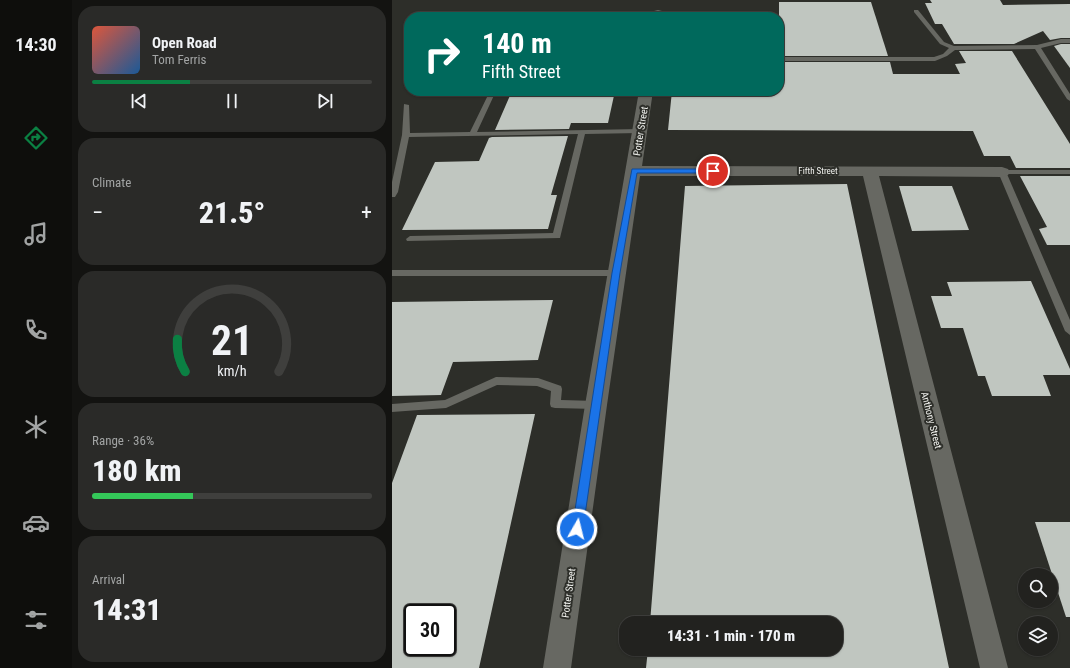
<!DOCTYPE html>
<html lang="en">
<head>
<meta charset="utf-8">
<style>
	body { margin:0; font-family:"Roboto Condensed",sans-serif; background:#2a2a28; color:#f1f3f6; height:100vh; display:flex; flex-direction:column; font-size:15px; white-space:nowrap }
	* { box-sizing:border-box; margin:0 }
	p { font-size:13px; color:#a2a4a4 }
	.icon { flex:none; width:22px; height:22px; fill:none; stroke:currentColor; stroke-width:2; stroke-linecap:round; stroke-linejoin:round }
	.map { position:relative; flex:1; overflow:hidden }
	.side { display:flex; flex-direction:column; gap:6px; padding:6px; background:#131311; width:320px }
	.side>* { flex:none }
	.guide { position:absolute; left:12px; top:12px; width:380px; height:84px; border-radius:16px; box-shadow:0 1px 3px #0004,0 0 0 1px #3f3f3d; background:#00695c; color:#fff; overflow:hidden }
	.tools { position:absolute; left:626px; top:568px; display:grid; gap:8px }
	.tools a { display:grid; place-items:center; width:40px; height:40px; border-radius:50%; background:#22221f; box-shadow:0 1px 3px #0004,0 0 0 1px #3f3f3d; font-size:20px }
	.speed { position:absolute; left:12px; top:604px; display:flex; gap:8px; font-size:20px; font-weight:700; text-align:center }
	.speed>* { display:grid; place-content:center; width:52px; height:52px; border-radius:50%; background:#22221f; box-shadow:0 1px 3px #0004,0 0 0 1px #3f3f3d; line-height:1 }
	.speed .limit { border:2px solid #111; border-radius:6px; background:#fff; color:#111 }
	.pin { position:absolute; display:grid; place-items:center; width:34px; height:34px; color:#fff; margin:-17px; border:2px solid #fff; border-radius:50%; box-shadow:0 1px 4px #0007 }
	.me { position:absolute; width:44px; margin:-22px; rotate:8deg; stroke-linejoin:round; filter:drop-shadow(0 0 3px #0008) }
	.turn { display:flex; align-items:center; gap:14px; height:84px; padding:0 12px; font-size:18px }
	.turn .icon { width:52px; height:52px; stroke-width:2.5 }
	.turn b { display:block; font-size:28px; line-height:34px }
	.big { font-size:30px; font-weight:800; line-height:1.1 }
	.side .card { flex:1; display:flex; flex-direction:column; justify-content:center; gap:6px; min-width:0; padding:0 14px; border-radius:16px; background:#2a2a28 }
	.side .dial { align-items:center; gap:0 }
	.dial svg { height:104px; overflow:visible; fill:none; stroke:#3f3f3d; stroke-width:7; stroke-linecap:round; text-anchor:middle }
	.dial text { fill:#f1f3f6; stroke:none }
	.song { display:flex; align-items:center; gap:12px }
	.cover { width:48px; height:48px; border-radius:6px; background:linear-gradient(135deg,hsl(10 70% 55%),hsl(210 70% 35%)) }
	.played { height:4px; border-radius:2px; background:linear-gradient(90deg,#0b8043 35%,#3f3f3d 35%) }
	.keys { display:flex; justify-content:space-around; direction:ltr }
	.heat { display:flex; justify-content:space-between; align-items:center; font-size:22px; direction:ltr }
	.charge { height:6px; border-radius:3px; background:linear-gradient(90deg,#34c759 36%,#3f3f3d 0) }
	.trip { position:absolute; left:227px; top:616px; width:224px; height:40px; border-radius:16px; background:#22221f; box-shadow:0 1px 3px #0004,0 0 0 1px #3f3f3d; font-weight:800; line-height:40px; text-align:center }
	main { display:flex; flex:1; min-height:0 }
	.menu { display:flex; flex-direction:column; width:72px; justify-content:space-around; align-items:center; background:#0e0e0c; color:#a2a4a4 }
	.menu .icon { width:28px; height:28px }
	.menu .selected { color:#0b8043 }
	.menu b { font-size:18px; color:#f1f3f6 }
	.map>svg:first-child { display:block }
</style>
</head>
<body>
<main>
<nav class="menu">
<b>14:30</b>
<svg class="icon selected" aria-label="directions" viewBox="0 0 24 24"><path d="M12 3l9 9-9 9-9-9zM9 14v-3h6M13 9l2 2-2 2"/></svg>
<svg class="icon" aria-label="music" viewBox="0 0 24 24"><path d="M9 18V5l10-2v13"/><circle cx="6" cy="18" r="3"/><circle cx="16" cy="16" r="3"/></svg>
<svg class="icon" aria-label="phone" viewBox="0 0 24 24"><path d="M5 4h4l2 5-3 2q2 4 5 5l2-3 5 2v4C11 20 4 13 5 4z"/></svg>
<svg class="icon" aria-label="climate" viewBox="0 0 24 24"><path d="M12 3v18M4 7l16 10M4 17L20 7"/></svg>
<svg class="icon" aria-label="car" viewBox="0 0 24 24"><path d="M5 17H2v-5l4-1 3-4h7l3 4 3 1v5h-3M9 17h6M6 11h13"/><circle cx="7" cy="17" r="2"/><circle cx="17" cy="17" r="2"/></svg>
<svg class="icon" aria-label="filters" viewBox="0 0 24 24"><path d="M4 7h16M4 17h16"/><circle cx="9" cy="7" r="2"/><circle cx="15" cy="17" r="2"/></svg>
</nav>
<section class="side">
<div class="card">
<div class="song"><i class="cover"></i><div><b>Open Road</b><p>Tom Ferris</p></div></div>
<div class="played"></div>
<div class="keys"><svg class="icon" aria-label="previous" viewBox="0 0 24 24"><path d="M18 5L8 12l10 7zM5 5v14"/></svg><svg class="icon" aria-label="pause" viewBox="0 0 24 24"><path d="M8 5v14M16 5v14"/></svg><svg class="icon" aria-label="next" viewBox="0 0 24 24"><path d="M6 5l10 7-10 7zM19 5v14"/></svg></div>
</div>
<div class="card"><p>Climate</p>
<div class="heat"><a>−</a><b class="big">21.5°</b><a>+</a></div>
</div>
<div class="card dial"><svg viewBox="0 0 100 80">
<path d="M14 69A42 42 0 1 1 86 69"/>
<path d="M14 69A42 42 0 0 1 8 44" stroke="#0b8043"/>
<text x="50" y="56" font-size="32" font-weight="700">21</text>
<text x="50" y="72" font-size="11">km/h</text>
</svg></div>
<div class="card"><p>Range · 36%</p><b class="big">180 km</b><div class="charge"></div></div>
<div class="card"><p>Arrival</p><b class="big">14:31</b></div>
</section>
<div class="map">
<svg width="678" height="668" viewBox="0 0 678 668">
	<rect width="100%" height="100%" fill="#2d2e29"/>
	<g fill="#c0c6c0" fill-rule="evenodd">
		<polygon points="538,0 608,0 611,5 678,4 678,38 669,38 658,40 651,31 622,44 562,44 550,24 543,24 533,3 540,3"/>
		<polygon points="387,2 479,2 496,56 387,56"/>
		<polygon points="669,44 678,44 678,68 662,46"/>
		<polygon points="567,51 620,51 678,144 678,168 624,168 618,156 592,156 581,131 276,130 280,91 387,91 387,62 498,62 501,74 568,74 563,64 574,63"/>
		<polygon points="120,91 223,91 216,123 179,123 177,129 103,130"/>
		<polygon points="176,136 159,195 165,195 156,229 10,230 43,162 87,161 97,138 100,137"/>
		<polygon points="628,176 678,176 678,245 655,245 647,229 655,227"/>
		<polygon points="455,184 557,668 254,668 256,649 444,649 444,623 258,623 293,186"/>
		<polygon points="507,186 560,186 577,230 520,231"/>
		<polygon points="639,281 678,369 678,375 651,375 659,396 600,396 593,376 586,376 571,328 549,328 539,296 560,296 555,282"/>
		<polygon points="161,300 146,360 61,362 49,395 0,396 0,302"/>
		<path d="M 143,414 L 87,668 L 0,668 L 0,483 L 25,415 ZM 21,613 L 55,613 L 55,647 L 21,647 Z"/>
		<polygon points="643,522 678,522 678,617 674,617"/>
	</g>
	<g fill="none" stroke-linecap="round" stroke-linejoin="round">
		<g fill="#676862" fill-rule="evenodd">
			<polygon points="522,10 526,10 552,42 562,46 645,45 669,39 678,39 678,43 669,43 649,48 678,94 678,101 675,99 643,49 563,50 555,56 543,61 387,61 387,57 542,57 551,54 557,48 548,44 522,12"/>
			<polygon points="98,91 104,91 85,132 248,129 252,131 248,133 193,134 168,238 15,241 14,239 18,236 161,233 186,134 17,137 6,192 3,197 0,197 0,182 10,135 12,104 17,105 18,133 78,132"/>
			<polygon points="607,170 678,170 678,174 615,174 678,320 678,335 673,331 606,172"/>
			<polygon points="0,270 224,270 229,273 224,276 0,276"/>
			<polygon points="104,377 146,378 169,386 170,389 169,400 204,401 208,402 209,405 208,408 204,409 163,408 159,407 158,404 159,391 145,386 105,385 54,408 0,412 0,404 53,400"/>
		</g>
		<g fill="#676862" fill-rule="evenodd">
			<polygon points="266,10 270,11 272,13 271,17 259,17 262,11"/>
			<polygon points="247,91 261,91 250,166 610,167 616,169 618,172 616,175 610,177 487,176 616,668 588,668 471,176 248,176 215,405 179,668 151,668 193,405"/>
		</g>
	</g>
	<polygon fill="#1a73e8" stroke="#114b97" points="240,169 321,169 324,171 321,173 245,173 228,273 191,529 189,532 185,534 181,532 180,529 220,273"/>
	<g text-anchor="middle" stroke-width="4" stroke-linejoin="round" paint-order="stroke">
		<g font-size="9" fill="#f1f2ee" stroke="#2d2e29">
			<text x="426" y="174">Fifth Street</text>
		</g>
		<g font-size="10" fill="#f1f2ee" stroke="#2d2e29">
			<text transform="translate(248 131) rotate(-81)" y="4">Potter Street</text>
			<text transform="translate(540 420) rotate(76)" y="4">Anthony Street</text>
			<text transform="translate(176 593) rotate(-82)" y="4">Potter Street</text>
		</g>
	</g>
</svg>
<div class="tools">
<a><svg class="icon" aria-label="search" viewBox="0 0 24 24"><circle cx="10" cy="10" r="6"/><path d="M15 15l6 6"/></svg></a>
<a><svg class="icon" aria-label="layers" viewBox="0 0 24 24"><path d="M12 4l9 5-9 5-9-5zM3 14l9 5 9-5"/></svg></a>
</div>
<div class="speed"><div class="limit">30</div></div>
<div class="pin" style="left:321px;top:171px;background:#d93025"><svg class="icon" aria-label="arrive" viewBox="0 0 24 24"><path d="M6 21V4h12l-3 4 3 4H6"/></svg></div>
<svg class="me" style="left:185px;top:529px" viewBox="-20 -20 40 40"><circle r="17" fill="#1a73e8" stroke="#fff" stroke-width="3"/><path d="M0-11L8 9 0 5-8 9z" fill="#fff"/></svg>
<div class="trip">14:31 · 1 min · 170 m</div>
<div class="guide">
<div class="turn"><svg class="icon" aria-label="right" viewBox="0 0 24 24"><path d="M7 20v-9h11M14 6l5 5-5 5"/></svg><div><b>140 m</b>Fifth Street</div></div>
</div>
</div>
</main>
</body>
</html>
